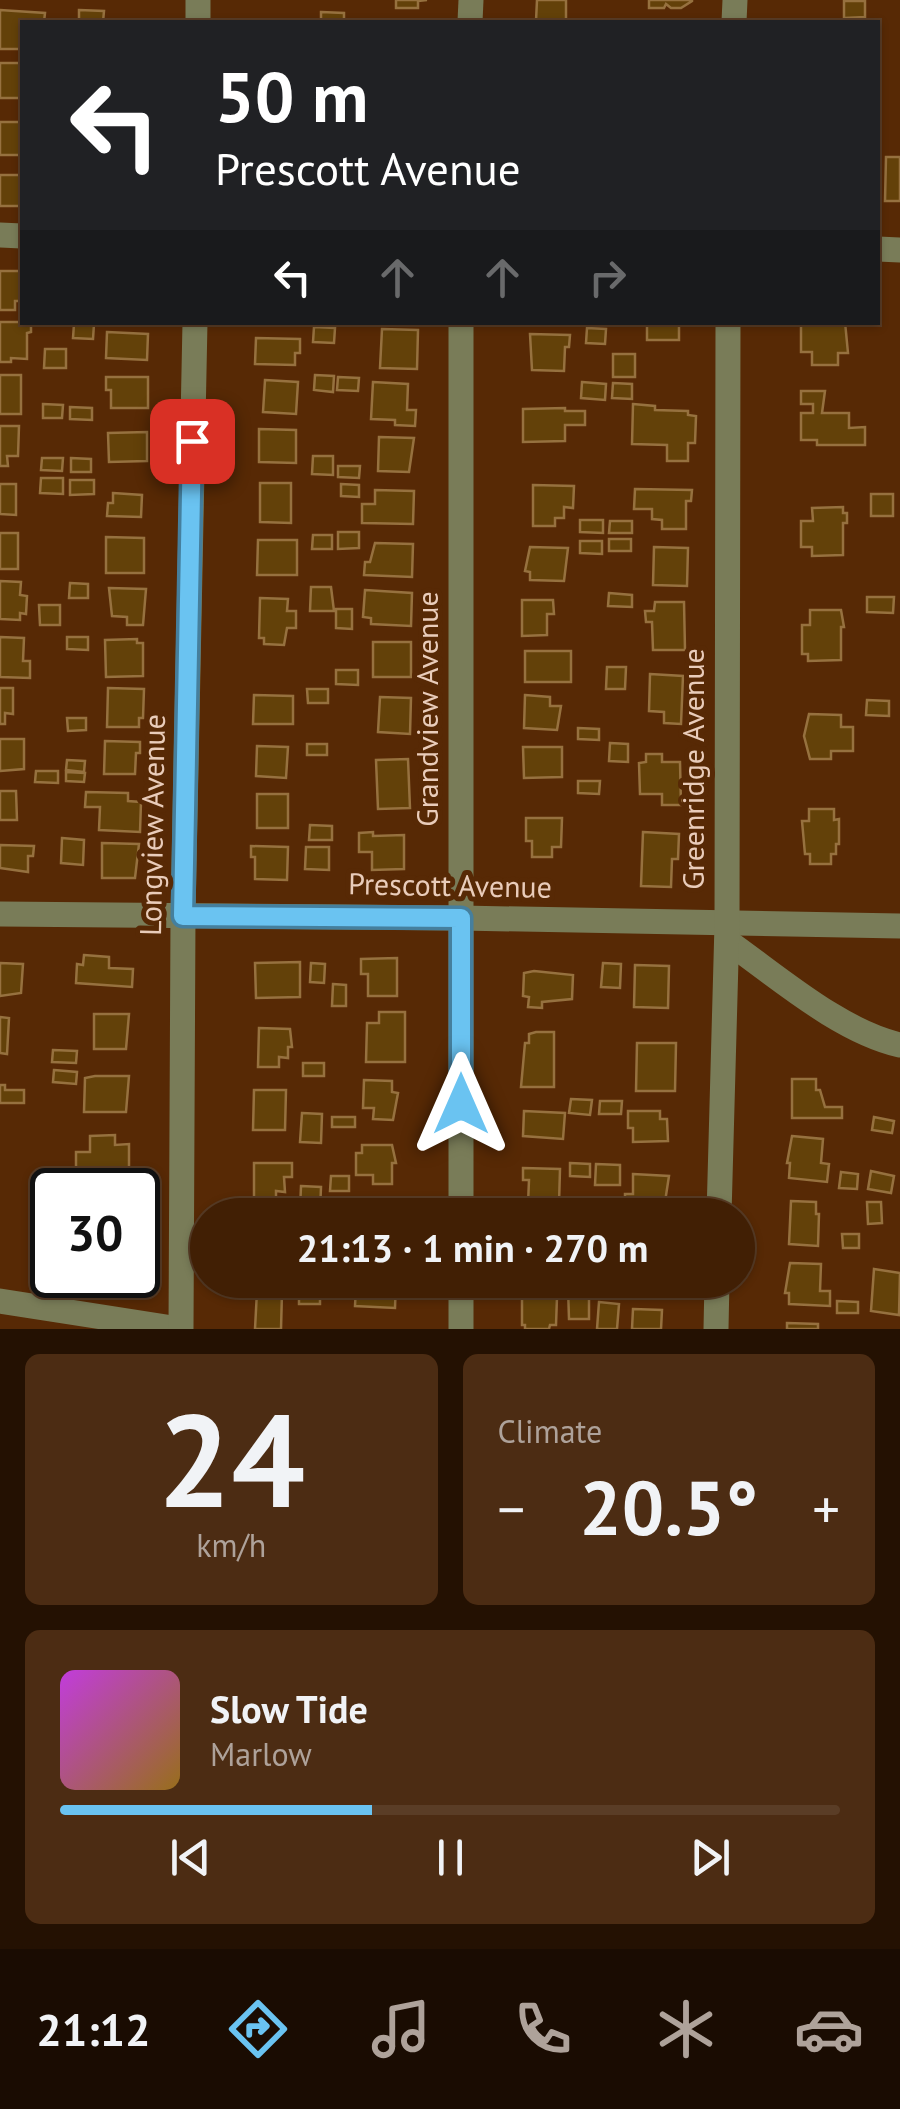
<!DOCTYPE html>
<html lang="en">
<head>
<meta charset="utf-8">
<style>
	body { margin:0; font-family:"PT Sans",sans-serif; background:#4c2c13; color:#f1f3f6; height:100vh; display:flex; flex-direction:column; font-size:38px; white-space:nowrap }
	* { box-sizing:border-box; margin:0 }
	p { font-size:32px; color:#aea29a }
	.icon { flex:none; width:55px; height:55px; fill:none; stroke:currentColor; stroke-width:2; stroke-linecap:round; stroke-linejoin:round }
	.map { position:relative; height:1329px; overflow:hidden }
	.details { display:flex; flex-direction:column; gap:25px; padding:25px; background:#241102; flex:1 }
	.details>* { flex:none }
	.top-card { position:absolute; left:20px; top:20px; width:860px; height:305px; border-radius:0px; box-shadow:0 2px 8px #0004,0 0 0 2px #5a3d26; background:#202124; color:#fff; overflow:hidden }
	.speed { position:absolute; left:30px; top:1168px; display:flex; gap:20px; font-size:50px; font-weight:700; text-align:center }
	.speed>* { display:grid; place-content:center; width:130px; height:130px; border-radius:50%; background:#411f04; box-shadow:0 2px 8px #0004,0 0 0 2px #5a3d26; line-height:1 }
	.speed .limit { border:5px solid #111; border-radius:15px; background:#fff; color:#111 }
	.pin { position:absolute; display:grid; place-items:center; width:85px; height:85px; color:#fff; margin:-42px; border-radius:20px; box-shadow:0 5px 15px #0006 }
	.me { position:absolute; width:110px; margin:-55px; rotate:0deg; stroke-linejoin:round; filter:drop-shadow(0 0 8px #0008) }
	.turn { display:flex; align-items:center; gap:35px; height:210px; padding:0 30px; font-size:45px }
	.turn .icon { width:130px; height:130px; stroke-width:2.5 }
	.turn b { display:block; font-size:70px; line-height:85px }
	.lanes { display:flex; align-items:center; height:95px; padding:0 30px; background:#0003; justify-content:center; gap:50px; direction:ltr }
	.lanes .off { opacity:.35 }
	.big { font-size:75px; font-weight:600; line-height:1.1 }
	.details .tile { flex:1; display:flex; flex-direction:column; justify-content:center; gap:15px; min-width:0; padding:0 35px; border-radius:15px; background:#4c2c13 }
	.details .dial { align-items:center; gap:0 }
	.dial b { font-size:130px; line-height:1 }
	.song { display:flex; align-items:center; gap:30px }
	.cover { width:120px; height:120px; border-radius:15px; background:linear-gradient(135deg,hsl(290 70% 55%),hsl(40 70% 35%)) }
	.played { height:10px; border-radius:5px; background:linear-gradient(90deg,#6ac3f1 40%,#5a3d26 40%) }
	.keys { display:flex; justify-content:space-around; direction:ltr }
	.heat { display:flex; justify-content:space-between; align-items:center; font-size:55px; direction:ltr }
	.details .tiles { flex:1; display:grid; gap:25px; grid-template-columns:1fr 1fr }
	.tile:last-child { grid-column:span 2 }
	.trip { position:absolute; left:190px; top:1198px; width:565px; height:100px; border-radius:50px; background:#411f04; box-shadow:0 2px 8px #0004,0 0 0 2px #5a3d26; font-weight:600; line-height:100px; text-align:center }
	.tabs { display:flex; height:160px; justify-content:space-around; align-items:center; background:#1a0c02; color:#aea29a }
	.tabs .icon { width:70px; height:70px }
	.tabs .active { color:#6ac3f1 }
	.tabs b { font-size:45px; color:#f1f3f6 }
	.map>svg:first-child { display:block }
</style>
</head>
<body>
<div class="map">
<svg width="900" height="1329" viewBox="0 0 900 1329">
	<rect width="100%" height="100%" fill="#572905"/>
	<g fill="#634109" stroke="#96713f" stroke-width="2.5">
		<polygon points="396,0 427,0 418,1 418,8 396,8"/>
		<polygon points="537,0 566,0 566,22 536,21"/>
		<polygon points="649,0 692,0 692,1 681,8 671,8 666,4 664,8 649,8"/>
		<polygon points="844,1 865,1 865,17 844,18"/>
		<polygon points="0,10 45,13 44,22 22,22 22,49 0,49"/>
		<polygon points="79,10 104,11 103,22 79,22"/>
		<polygon points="321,12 344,13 344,22 321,22"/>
		<rect x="0" y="63" width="22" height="35"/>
		<rect x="0" y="122" width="22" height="33"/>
		<polygon points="886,157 900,157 900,201 885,201"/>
		<rect x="0" y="175" width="22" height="31"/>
		<polygon points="0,271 22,271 22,301 15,301 15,310 0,310"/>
		<polygon points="0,322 31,322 31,332 27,333 27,359 11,358 11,362 0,362"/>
		<rect x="647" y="322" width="32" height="18"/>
		<polygon points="801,322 845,322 848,353 838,353 838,365 812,365 812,352 801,352"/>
		<polygon points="74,324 94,324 93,339 73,338"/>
		<polygon points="314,327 335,328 334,343 313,342"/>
		<polygon points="587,328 606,329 605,344 586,343"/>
		<polygon points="382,329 418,330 417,369 380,368"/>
		<polygon points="107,332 148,334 147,360 106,358"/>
		<polygon points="530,334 570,335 569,347 565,347 564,371 532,370"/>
		<polygon points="256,338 300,339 300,353 295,353 295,365 255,364"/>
		<polygon points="45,349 66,349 66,368 44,368"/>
		<rect x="613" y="354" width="22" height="23"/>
		<rect x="0" y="375" width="21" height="39"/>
		<polygon points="315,375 334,376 333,392 314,390"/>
		<polygon points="106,377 148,377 148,408 111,408 111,390 106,390"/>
		<polygon points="338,377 359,378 358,391 337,390"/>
		<polygon points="265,380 298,382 296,414 263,412"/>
		<polygon points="373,382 408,384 407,410 416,410 415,426 395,425 395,420 371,419"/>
		<polygon points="582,382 606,384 605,400 581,398"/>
		<polygon points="613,383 632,384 632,399 612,398"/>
		<polygon points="801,391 825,391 822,413 849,413 849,428 865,427 865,445 817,445 817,440 801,440 801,413 813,413 813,404 801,404"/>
		<polygon points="43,404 63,405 62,418 43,418"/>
		<polygon points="633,404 655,406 655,410 688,411 688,415 696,416 695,443 688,443 688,461 667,461 667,445 632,444"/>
		<polygon points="70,407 92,408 92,420 70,419"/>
		<polygon points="565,408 565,411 585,411 585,425 565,425 565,441 523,442 523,409"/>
		<polygon points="0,426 19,426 18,456 7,456 8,466 0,466"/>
		<polygon points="259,429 296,430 296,463 259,462"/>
		<polygon points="147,432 147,461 109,462 108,433"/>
		<polygon points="379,437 414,438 409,472 378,471"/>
		<polygon points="313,456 333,456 333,475 312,474"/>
		<polygon points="42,458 63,458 62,471 41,470"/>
		<polygon points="71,458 91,459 91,472 71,472"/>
		<polygon points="338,466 360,466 359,478 338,477"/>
		<polygon points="41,478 63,478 63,494 40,493"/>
		<polygon points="70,480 94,480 94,494 70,495"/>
		<polygon points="260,483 291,483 291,523 260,522"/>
		<polygon points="0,484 16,484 16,515 0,514"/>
		<polygon points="341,484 359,485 359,497 341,496"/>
		<polygon points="533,485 574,486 573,508 564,507 564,518 555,518 555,526 533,526"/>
		<polygon points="635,489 692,490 691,501 686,501 686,529 662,529 662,520 652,519 652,509 634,509"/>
		<polygon points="375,490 414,491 413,524 362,523 362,504 375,504"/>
		<polygon points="113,493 142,495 141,517 107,516 108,503 113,503"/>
		<rect x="871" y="494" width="22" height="22"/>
		<polygon points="843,507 843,513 847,513 847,523 843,523 843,555 812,556 812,547 801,547 801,521 813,521 812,508"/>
		<polygon points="580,520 603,520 603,533 580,532"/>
		<polygon points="610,521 632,521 632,533 609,533"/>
		<polygon points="338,532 359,532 359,548 338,549"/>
		<rect x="0" y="533" width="18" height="36"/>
		<polygon points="313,535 332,535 332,549 312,549"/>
		<polygon points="106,537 144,538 144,573 106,573"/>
		<rect x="609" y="539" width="22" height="12"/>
		<polygon points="258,540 297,540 297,575 257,575"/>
		<polygon points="580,541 602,541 602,554 580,553"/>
		<polygon points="375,543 413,544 412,577 364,575 365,562 370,562"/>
		<polygon points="530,547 568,548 564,581 530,580 530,572 525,571"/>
		<polygon points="654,547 688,548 687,586 653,585"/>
		<polygon points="0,581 21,582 20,595 27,596 26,614 20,613 20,620 0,619"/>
		<polygon points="70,583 88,584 88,598 69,598"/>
		<polygon points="311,587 331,587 334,611 310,611"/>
		<polygon points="109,588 146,589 143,625 127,625 127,617 112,616"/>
		<polygon points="365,590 412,593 411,626 371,624 371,618 363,617"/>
		<polygon points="609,593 632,595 632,607 608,606"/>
		<polygon points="867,597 894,597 893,613 867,612"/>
		<polygon points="260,598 288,599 287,611 296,611 296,628 287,628 284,645 264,644 264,638 259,638"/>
		<polygon points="522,600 553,600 554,614 547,614 547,635 522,636"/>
		<polygon points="655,602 684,602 685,650 653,650 652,622 646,622 645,611 654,611"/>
		<polygon points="39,605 60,605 60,625 40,625"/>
		<polygon points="336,609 352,609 352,629 336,628"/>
		<polygon points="810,610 841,610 844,627 841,627 841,660 808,661 808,654 802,654 802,625 810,625"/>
		<polygon points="0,637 24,638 23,661 30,661 30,678 0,677"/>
		<polygon points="67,637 88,637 88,650 67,649"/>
		<polygon points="137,639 137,643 143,643 143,676 106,677 105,640"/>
		<rect x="373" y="642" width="38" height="35"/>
		<rect x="525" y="651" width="46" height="31"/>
		<polygon points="607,667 626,667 625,689 606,689"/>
		<polygon points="336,670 358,670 358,685 336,684"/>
		<polygon points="650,674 683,676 681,724 664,723 664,712 649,711"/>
		<polygon points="0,688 13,688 13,714 5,713 5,724 0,724"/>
		<polygon points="108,688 144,689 143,718 139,718 139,727 107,727"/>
		<polygon points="307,689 328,689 328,703 308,703"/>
		<polygon points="254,695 293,696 293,724 253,724"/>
		<polygon points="525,695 550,697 550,706 561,706 557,730 524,728"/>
		<polygon points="380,697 411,698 410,734 378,732"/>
		<polygon points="867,700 889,701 889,716 866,715"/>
		<polygon points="809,714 841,715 841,727 853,727 853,751 831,751 831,759 810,759 804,736"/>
		<polygon points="67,718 86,718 86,730 68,731"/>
		<polygon points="578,728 599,729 599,740 578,739"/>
		<polygon points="0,739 24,739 24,769 0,771"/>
		<polygon points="105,741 140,742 140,753 136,753 135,774 104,774"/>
		<polygon points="610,743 628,744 628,762 609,761"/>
		<rect x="307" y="744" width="20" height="11"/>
		<polygon points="257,746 288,747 286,778 256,776"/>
		<polygon points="523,747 562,747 562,777 524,778"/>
		<polygon points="646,754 662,754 662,762 680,762 681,805 662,805 662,794 640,794 639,763 646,762"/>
		<polygon points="408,759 410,808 378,809 376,760"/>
		<polygon points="67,760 85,761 84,772 66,770"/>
		<polygon points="36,771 58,771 58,783 35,782"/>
		<polygon points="66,772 85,773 84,782 66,781"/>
		<polygon points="578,781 600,781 599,794 578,793"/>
		<polygon points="0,791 16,791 17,820 0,820"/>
		<polygon points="86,792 128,793 128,801 141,802 140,832 99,830 100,807 85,807"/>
		<rect x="257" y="794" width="31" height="34"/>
		<polygon points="809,809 834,809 834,820 839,819 839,844 836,844 836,854 831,854 831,864 810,864 810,854 805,854 802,821 809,821"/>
		<polygon points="526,818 562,818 561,847 552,847 552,857 532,857 532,841 526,841"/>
		<polygon points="310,825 332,826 332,840 309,840"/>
		<polygon points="373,832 373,836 404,835 404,869 372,870 372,852 359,852 359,833"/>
		<polygon points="643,832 679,834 678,859 672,859 671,887 641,886"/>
		<polygon points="62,838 84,840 83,865 61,863"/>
		<polygon points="102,843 139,844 135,878 102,878"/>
		<polygon points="0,845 34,846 33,856 28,856 28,872 0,868"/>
		<polygon points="251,846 288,847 287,880 255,879 255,857 251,857"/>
		<polygon points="306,847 329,847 329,870 305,869"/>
		<polygon points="84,955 109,957 109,968 133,969 132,987 76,983 77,964 83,965"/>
		<polygon points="397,958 397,996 368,996 368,974 361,974 361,959"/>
		<polygon points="300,962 300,997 256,998 255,963"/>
		<polygon points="0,963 23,964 21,993 0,996"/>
		<polygon points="311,963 325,964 324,983 310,982"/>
		<polygon points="603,963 621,964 620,988 601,987"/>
		<polygon points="635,965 669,966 668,1008 634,1007"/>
		<polygon points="534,971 573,975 572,999 542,1002 542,1008 528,1007 529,997 523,996 524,973"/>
		<polygon points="333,984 346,985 346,1006 332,1006"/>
		<polygon points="379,1012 405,1012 405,1062 366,1062 367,1023 379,1023"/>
		<polygon points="94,1014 129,1014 126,1049 94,1049"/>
		<polygon points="0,1017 9,1018 7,1054 0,1053"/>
		<polygon points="259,1028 290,1029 292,1047 288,1047 288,1058 279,1057 279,1067 258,1067"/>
		<polygon points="536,1032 554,1032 554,1087 521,1087 525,1043 529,1043 529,1034"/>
		<polygon points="637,1043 676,1043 675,1091 636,1091"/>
		<polygon points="53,1050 77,1051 76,1063 52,1062"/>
		<rect x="303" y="1063" width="21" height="13"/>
		<polygon points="54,1070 77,1072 76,1084 53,1082"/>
		<polygon points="95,1076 129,1076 126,1112 84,1112 85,1078"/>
		<polygon points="792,1079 816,1079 816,1090 820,1090 825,1107 842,1107 842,1118 792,1118"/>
		<polygon points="364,1080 392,1081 392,1092 398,1093 393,1120 373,1119 374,1108 363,1108"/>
		<polygon points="0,1085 5,1085 5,1090 24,1090 24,1103 0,1103"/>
		<polygon points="254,1090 286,1090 285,1130 253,1130"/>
		<polygon points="571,1099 592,1100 590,1115 569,1113"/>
		<polygon points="600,1101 622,1101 621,1114 599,1114"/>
		<polygon points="524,1111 565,1113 563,1139 523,1136"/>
		<polygon points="628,1111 660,1111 660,1119 667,1119 668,1141 633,1142 633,1128 628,1128"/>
		<polygon points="302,1113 322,1114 321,1143 300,1142"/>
		<rect x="332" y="1117" width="23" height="10"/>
		<polygon points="874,1117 894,1121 892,1133 872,1130"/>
		<polygon points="115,1135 115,1145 129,1144 129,1172 76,1175 76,1152 90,1152 90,1136"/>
		<polygon points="792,1136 823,1139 821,1163 829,1164 827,1182 789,1178 790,1163 787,1163"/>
		<polygon points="362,1145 392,1145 396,1163 392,1163 392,1184 373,1184 373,1175 356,1175 356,1153 362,1153"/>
		<polygon points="254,1163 292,1163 292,1177 284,1177 285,1192 276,1191 276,1200 254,1200"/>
		<polygon points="570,1163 590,1164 590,1177 570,1176"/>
		<polygon points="596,1164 620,1165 620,1185 595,1185"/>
		<polygon points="523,1168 560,1169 559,1204 528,1204 529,1180 523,1180"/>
		<polygon points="871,1171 894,1176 891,1193 868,1189"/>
		<polygon points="841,1172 858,1174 857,1189 839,1188"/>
		<polygon points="633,1174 669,1176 663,1215 625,1215 625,1194 633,1194"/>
		<polygon points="331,1176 349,1176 349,1191 330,1191"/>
		<polygon points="49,1181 69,1181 69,1190 52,1190 52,1200 50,1200"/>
		<polygon points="301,1186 321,1187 320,1212 300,1211"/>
		<polygon points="791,1201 816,1202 816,1214 819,1214 818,1246 789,1244"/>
		<polygon points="867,1202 881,1202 882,1223 868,1224"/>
		<polygon points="359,1206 390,1207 390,1215 359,1215"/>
		<polygon points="842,1234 859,1234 859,1248 843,1248"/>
		<polygon points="790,1263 821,1264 820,1291 830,1291 830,1306 789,1304 789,1293 785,1293"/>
		<polygon points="874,1269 900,1273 899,1315 871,1311"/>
		<polygon points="351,1280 396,1280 395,1308 355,1306 356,1286 351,1286"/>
		<rect x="299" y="1287" width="21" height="17"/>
		<polygon points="589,1287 589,1319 569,1319 568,1288"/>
		<polygon points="257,1291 282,1292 281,1329 255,1329"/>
		<polygon points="522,1296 557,1297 556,1325 550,1325 549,1329 525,1329 525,1325 522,1325"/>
		<polygon points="837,1301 858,1302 858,1313 837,1313"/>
		<polygon points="599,1302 619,1304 617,1329 597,1329"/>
		<polygon points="633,1309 662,1310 661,1329 632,1329"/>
		<polygon points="787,1323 818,1324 818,1329 787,1329"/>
	</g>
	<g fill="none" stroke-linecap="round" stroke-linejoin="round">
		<g stroke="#797c58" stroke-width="25">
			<polyline points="198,22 198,0"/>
			<polyline points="470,22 471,0"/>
			<polyline points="734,22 735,0"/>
			<polyline points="0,235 22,236"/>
			<polyline points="878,249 900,250"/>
			<polyline points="0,914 461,918 900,926"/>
			<path d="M 727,941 C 777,976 839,1031 900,1045"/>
			<polyline points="461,1215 461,322"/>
			<polyline points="719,1215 727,924 728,322"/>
			<polyline points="0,1301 179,1329"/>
			<polyline points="181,1329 183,916 195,322"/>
			<polyline points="461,1329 461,1280"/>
			<polyline points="716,1329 717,1280"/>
		</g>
	</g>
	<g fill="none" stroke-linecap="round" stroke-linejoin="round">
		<defs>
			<polyline id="route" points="192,441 183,916 461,918 461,1104"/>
		</defs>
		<use href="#route" stroke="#457f9d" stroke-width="25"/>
		<use href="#route" stroke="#6ac3f1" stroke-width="18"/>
	</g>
	<g text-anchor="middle" stroke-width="10" stroke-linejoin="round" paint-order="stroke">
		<g font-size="30" fill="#e9ccba" stroke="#572905">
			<text transform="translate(428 709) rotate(-90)" y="10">Grandview Avenue</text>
			<text transform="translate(694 769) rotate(-90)" y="10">Greenridge Avenue</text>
			<text transform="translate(153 825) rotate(-89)" y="10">Longview Avenue</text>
			<text transform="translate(450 886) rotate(1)" y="10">Prescott Avenue</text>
		</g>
	</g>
</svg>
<div class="speed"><div class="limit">30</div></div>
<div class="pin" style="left:192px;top:441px;background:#d93025"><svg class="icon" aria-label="arrive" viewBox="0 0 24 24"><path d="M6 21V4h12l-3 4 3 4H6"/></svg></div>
<svg class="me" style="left:461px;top:1104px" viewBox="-20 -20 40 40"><path d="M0-17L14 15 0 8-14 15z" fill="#6ac3f1" stroke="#fff" stroke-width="4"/></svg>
<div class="trip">21:13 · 1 min · 270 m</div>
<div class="top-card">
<div class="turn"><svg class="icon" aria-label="left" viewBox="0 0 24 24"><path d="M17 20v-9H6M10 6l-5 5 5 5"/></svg><div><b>50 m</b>Prescott Avenue</div></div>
<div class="lanes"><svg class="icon" aria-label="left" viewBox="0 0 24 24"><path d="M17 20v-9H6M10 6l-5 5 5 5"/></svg><svg class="icon off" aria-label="ahead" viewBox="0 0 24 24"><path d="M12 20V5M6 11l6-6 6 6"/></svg><svg class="icon off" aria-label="ahead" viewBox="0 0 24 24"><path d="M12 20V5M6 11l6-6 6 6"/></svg><svg class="icon off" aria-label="right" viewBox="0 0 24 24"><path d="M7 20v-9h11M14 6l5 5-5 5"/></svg></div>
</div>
</div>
<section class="details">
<div class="tiles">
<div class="tile dial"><b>24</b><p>km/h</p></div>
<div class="tile"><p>Climate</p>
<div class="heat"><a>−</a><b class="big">20.5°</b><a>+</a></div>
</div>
<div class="tile">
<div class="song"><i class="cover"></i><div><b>Slow Tide</b><p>Marlow</p></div></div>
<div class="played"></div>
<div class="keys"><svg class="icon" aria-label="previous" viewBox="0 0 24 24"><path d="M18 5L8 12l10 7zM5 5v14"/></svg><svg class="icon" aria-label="pause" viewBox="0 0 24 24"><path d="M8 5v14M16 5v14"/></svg><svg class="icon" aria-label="next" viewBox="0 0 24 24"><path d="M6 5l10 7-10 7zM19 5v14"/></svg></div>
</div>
</div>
</section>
<nav class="tabs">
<b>21:12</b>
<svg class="icon active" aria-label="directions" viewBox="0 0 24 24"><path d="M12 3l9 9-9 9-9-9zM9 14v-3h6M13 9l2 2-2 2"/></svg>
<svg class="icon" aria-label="music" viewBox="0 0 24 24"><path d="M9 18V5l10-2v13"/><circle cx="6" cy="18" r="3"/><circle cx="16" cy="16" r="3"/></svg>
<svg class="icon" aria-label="phone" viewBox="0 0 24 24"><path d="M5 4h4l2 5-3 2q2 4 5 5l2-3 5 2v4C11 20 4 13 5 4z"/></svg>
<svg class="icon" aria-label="climate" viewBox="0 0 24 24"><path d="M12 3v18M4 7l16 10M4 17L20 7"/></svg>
<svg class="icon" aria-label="car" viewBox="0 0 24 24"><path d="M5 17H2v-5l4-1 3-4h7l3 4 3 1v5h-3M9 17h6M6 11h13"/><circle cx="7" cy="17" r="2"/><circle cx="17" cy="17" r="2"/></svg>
</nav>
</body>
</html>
